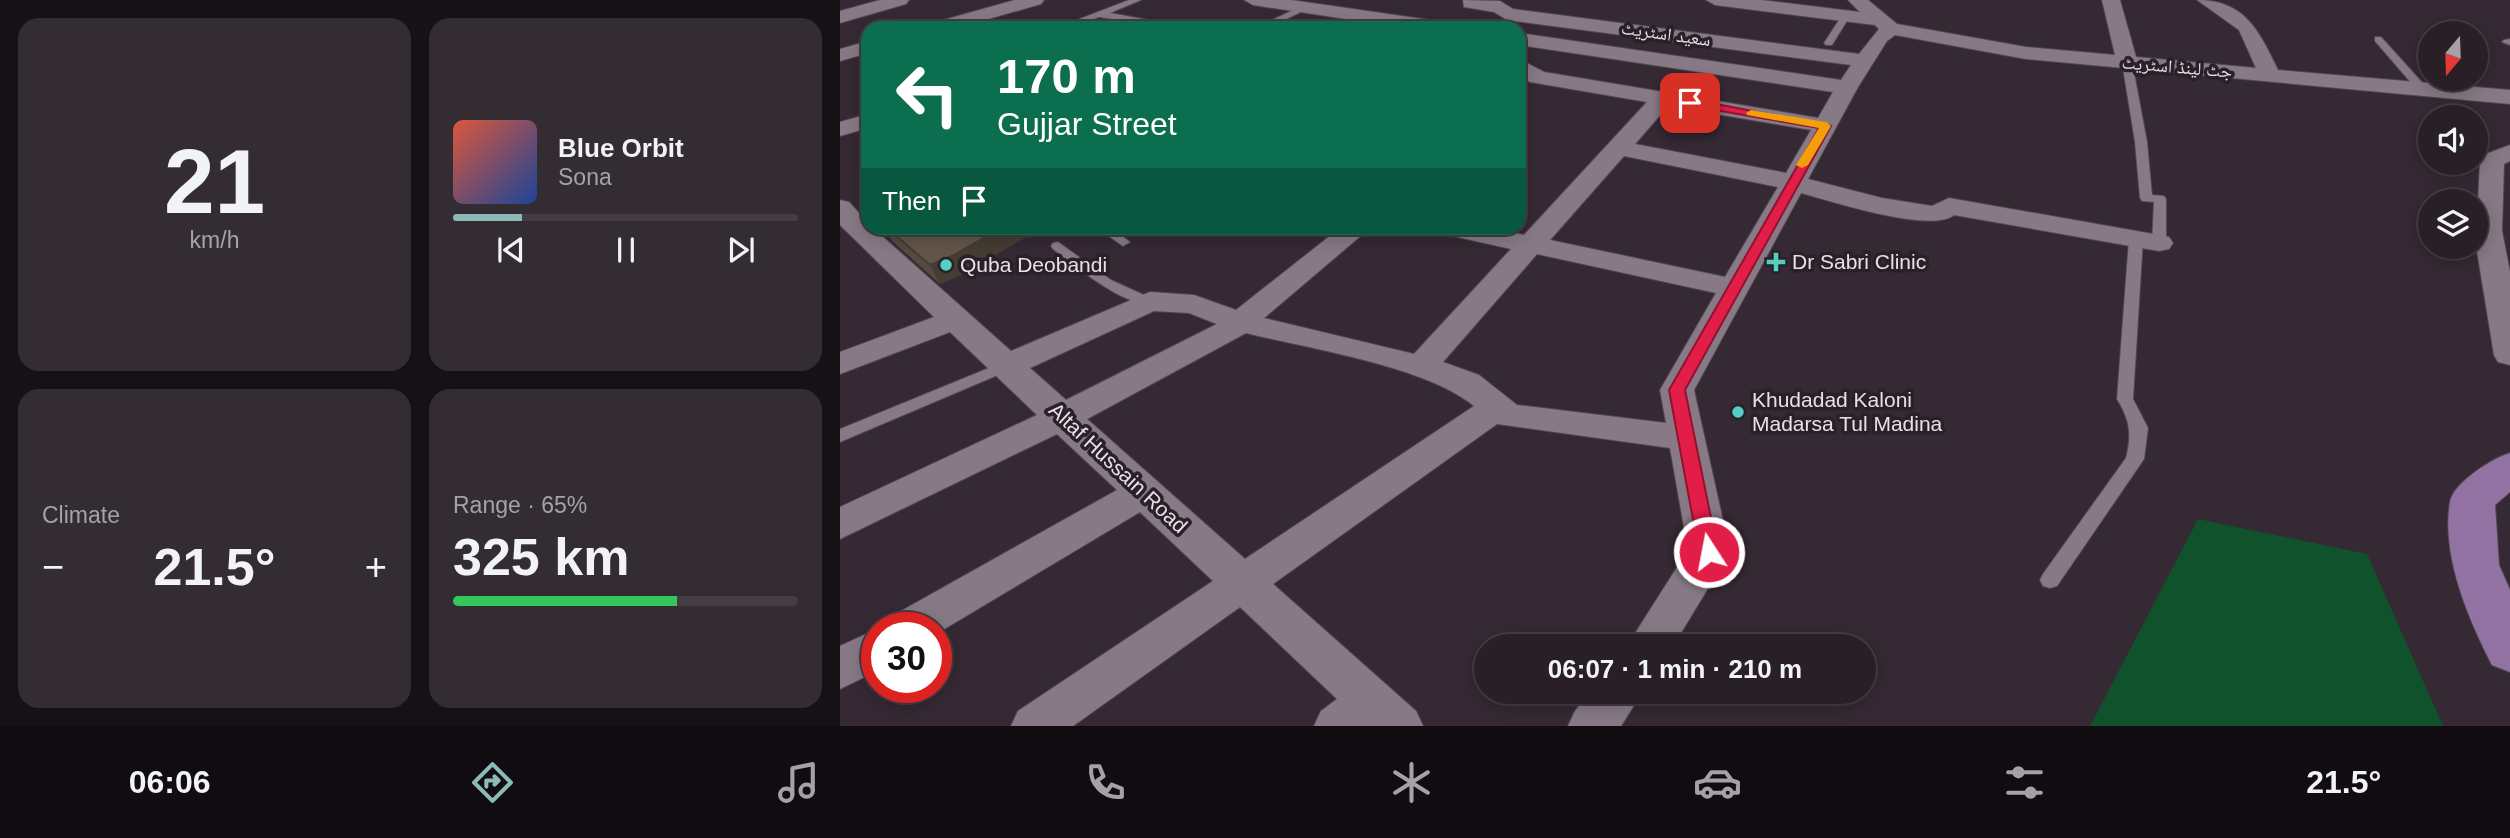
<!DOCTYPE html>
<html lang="en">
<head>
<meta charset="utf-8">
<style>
	body { margin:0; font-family:Arial,"Noto Naskh Arabic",sans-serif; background:#342c33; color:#f1f3f6; height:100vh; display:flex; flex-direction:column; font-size:26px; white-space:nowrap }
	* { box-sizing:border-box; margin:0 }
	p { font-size:23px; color:#a5a2a7 }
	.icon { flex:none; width:38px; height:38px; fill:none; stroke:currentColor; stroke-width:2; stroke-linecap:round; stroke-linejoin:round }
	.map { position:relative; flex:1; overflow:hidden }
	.panel { display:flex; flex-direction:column; gap:18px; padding:18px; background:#161115; width:840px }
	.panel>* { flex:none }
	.banner { position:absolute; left:21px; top:21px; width:665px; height:214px; border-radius:21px; box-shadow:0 4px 18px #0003,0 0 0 2px #443d44; background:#0b6e4f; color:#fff; overflow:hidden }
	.needle { width:46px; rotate:199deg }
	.controls { position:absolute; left:1578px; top:21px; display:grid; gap:14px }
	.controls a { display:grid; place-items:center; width:70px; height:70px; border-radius:50%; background:#281f27; box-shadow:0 4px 18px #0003,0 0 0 2px #443d44; font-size:35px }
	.speed { position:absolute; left:21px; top:612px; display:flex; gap:14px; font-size:35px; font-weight:700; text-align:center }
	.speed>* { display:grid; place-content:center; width:91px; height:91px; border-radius:50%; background:#281f27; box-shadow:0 4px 18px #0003,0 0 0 2px #443d44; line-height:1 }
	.speed .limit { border:10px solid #d22; background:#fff; color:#111 }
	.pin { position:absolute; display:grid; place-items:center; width:60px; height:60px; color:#fff; margin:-30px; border-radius:14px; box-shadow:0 4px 10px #0006 }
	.me { position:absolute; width:77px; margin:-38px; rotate:349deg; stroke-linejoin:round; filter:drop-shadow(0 0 5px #0008) }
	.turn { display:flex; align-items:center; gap:24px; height:147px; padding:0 21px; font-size:32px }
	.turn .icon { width:91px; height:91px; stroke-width:2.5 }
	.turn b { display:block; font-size:49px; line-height:60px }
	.then { display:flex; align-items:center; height:66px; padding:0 21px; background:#0003; gap:14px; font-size:26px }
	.big { font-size:52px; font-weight:800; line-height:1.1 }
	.panel .widget { flex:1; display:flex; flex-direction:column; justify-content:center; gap:10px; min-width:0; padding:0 24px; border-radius:21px; background:#342c33 }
	.panel .dial { align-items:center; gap:0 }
	.dial b { font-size:91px; line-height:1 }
	.song { display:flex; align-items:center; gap:21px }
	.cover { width:84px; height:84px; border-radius:10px; background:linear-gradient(135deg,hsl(10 70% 55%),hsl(220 70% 35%)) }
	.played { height:7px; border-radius:4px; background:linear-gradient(90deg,#8bbbb9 20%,#443d44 20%) }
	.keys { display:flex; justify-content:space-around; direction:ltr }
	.heat { display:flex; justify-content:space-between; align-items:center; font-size:38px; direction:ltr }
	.charge { height:10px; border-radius:5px; background:linear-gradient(90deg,#34c759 65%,#443d44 0) }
	.panel .tiles { flex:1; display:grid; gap:18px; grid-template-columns:repeat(2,1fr) }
	.trip { position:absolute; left:634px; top:634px; width:402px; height:70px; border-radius:35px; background:#281f27; box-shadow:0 4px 18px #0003,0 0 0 2px #443d44; font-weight:800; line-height:70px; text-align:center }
	.menu { display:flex; height:112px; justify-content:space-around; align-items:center; background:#100c10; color:#a5a2a7 }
	.menu .icon { width:49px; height:49px }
	.menu .on { color:#8bbbb9 }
	.menu b { font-size:32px; color:#f1f3f6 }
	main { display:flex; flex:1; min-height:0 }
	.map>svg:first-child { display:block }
</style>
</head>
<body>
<main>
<section class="panel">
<div class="tiles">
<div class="widget dial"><b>21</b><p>km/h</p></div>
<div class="widget">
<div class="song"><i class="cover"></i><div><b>Blue Orbit</b><p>Sona</p></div></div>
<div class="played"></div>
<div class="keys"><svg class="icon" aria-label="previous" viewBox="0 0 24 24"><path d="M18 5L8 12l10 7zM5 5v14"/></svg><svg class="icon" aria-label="pause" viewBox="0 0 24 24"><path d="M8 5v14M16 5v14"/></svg><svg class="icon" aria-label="next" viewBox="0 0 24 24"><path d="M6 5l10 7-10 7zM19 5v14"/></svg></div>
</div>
<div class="widget"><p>Climate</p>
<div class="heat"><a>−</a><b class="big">21.5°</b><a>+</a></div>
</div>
<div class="widget"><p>Range · 65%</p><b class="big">325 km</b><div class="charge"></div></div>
</div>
</section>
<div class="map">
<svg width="1670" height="726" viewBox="0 0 1670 726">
	<rect width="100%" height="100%" fill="#352934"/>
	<polygon fill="#10522b" points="1358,519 1527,554 1603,726 1250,726"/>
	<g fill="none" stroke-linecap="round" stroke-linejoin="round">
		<defs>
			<g id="lane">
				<polygon points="289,0 301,0 270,13 354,28 331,28 259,17 230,28 216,28"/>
				<polygon points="462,6 469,8 428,28 415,28"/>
				<polygon points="1003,14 1010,16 992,45 986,45 984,43"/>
				<polygon points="133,15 175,26 177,28 161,28 130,20 130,16"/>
				<polygon points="1535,37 1541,37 1588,89 1588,93 1580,93 1535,41"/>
				<polygon points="1670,39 1670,45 1662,42 1664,40"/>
				<polygon points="1287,59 1292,62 1307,142 1312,195 1324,196 1326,199 1326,243 1319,247 1312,243 1314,202 1302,201 1300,198 1295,142 1282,62"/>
				<polygon points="257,228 271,228 290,242 283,246"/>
				<path d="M 1296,235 L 1303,239 L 1293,399 L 1308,428 L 1304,459 L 1217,586 L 1210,588 L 1203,586 L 1200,580 L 1203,574 L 1286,458 C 1292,434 1290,420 1277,399 L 1289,239 Z"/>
				<path d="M 218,242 L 271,280 L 317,301 L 315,304 C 288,310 234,265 213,249 L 211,246 L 213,243 Z"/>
				<polygon points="166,361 172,363 174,366 172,369 0,442 0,429"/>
			</g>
			<g id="street">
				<polygon points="40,0 69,0 66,4 0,23 0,11"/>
				<polygon points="175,0 204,0 201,4 117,28 86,28 89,24"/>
				<polygon points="404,0 451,0 604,22 614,28 565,28 413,5"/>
				<path d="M 623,0 L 660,1 L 673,9 L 1019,54 L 1039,29 L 1035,25 L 875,5 L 866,0 L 921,0 L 1020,12 L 1008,0 L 1028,0 L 1057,24 L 1186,47 L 1275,55 L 1262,0 L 1280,0 L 1296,57 L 1416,68 L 1399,30 L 1357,0 C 1405,0 1419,31 1438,70 L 1670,90 L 1670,104 L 1186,59 L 1055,35 L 1047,41 L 1018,87 L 968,179 L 1042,198 L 1092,206 L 1109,198 L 1319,235 L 1329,237 L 1333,243 L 1329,249 L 1319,251 L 1114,215 C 1091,234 991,201 961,193 L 854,390 L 890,552 L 833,646 L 787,646 L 848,550 L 830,448 L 657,424 L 433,584 L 576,711 L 583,726 L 474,726 L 481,711 L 497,699 L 400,607 L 233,726 L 171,726 L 178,711 L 373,581 L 300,512 L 96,634 L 96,628 L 48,628 L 54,615 L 277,490 L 217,434 L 0,539 L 0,507 L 197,415 L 110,332 L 0,374 L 0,352 L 94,317 L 0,225 L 0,200 L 9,202 L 28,223 L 28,228 L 33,228 L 171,351 L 310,292 L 354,295 L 396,310 L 500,228 L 530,228 L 424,318 L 574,354 L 671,249 L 604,234 L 601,228 L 651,228 L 684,235 L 807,102 L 690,82 L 679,74 L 679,59 L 704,72 L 978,118 L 993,92 L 679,45 L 679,33 L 1001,80 L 1011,65 L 667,20 L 654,12 L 624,7 ZM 828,106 L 971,130 L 946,173 L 795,144 ZM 784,156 L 938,187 L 885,277 L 710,240 ZM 697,254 L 876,293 L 820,390 L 826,423 L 677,405 L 639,375 L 603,362 ZM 314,311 L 349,313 L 377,324 L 226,400 L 190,368 ZM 406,333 C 470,349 585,366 634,406 L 405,559 L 247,419 Z"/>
				<polygon points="28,41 28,53 0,61 0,49"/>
				<polygon points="28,114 28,128 0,136 0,122"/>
				<polygon points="1670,145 1670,161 1664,164 1662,231 1670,272 1670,365 1658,362 1654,355 1636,245 1640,160 1643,155"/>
				<polygon points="37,629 37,671 0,689 0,646"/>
				<polygon points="751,691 803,691 781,726 728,726 735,711"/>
			</g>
			<path id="primary" d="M 1670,453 L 1670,492 L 1655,505 L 1659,565 L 1670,590 L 1670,672 L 1652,665 C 1628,618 1601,555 1610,502 C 1613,483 1653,458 1670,453 Z"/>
		</defs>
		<use href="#lane" stroke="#514850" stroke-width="2"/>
		<use href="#street" stroke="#514850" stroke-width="2"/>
		<use href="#primary" stroke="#514850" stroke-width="2"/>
		<use href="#lane" fill="#877a86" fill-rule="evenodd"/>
		<use href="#street" fill="#877a86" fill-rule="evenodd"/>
		<use href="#primary" fill="#9172a2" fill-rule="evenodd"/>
	</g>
	<polygon fill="#554940" points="44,228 201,228 121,275 100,284 52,241"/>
	<polygon fill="#453c34" points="161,228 201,228 121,275 100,284 90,265"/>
	<polygon fill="#63554a" stroke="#453c34" stroke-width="2" points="47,228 161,228 112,256 90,265"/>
	<polygon fill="#e11d48" stroke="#92132f" stroke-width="2" points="850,99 991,126 845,390 878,552 875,557 862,557 859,552 829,390 979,128 846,105 844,103"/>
	<polygon fill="#f59e0b" points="911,110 986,122 991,126 968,165 962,168 956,165 979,128 907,115 906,113"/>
	<g fill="#56cec4" stroke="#2a202a" stroke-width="2.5">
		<path d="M932.5 251.5h7v7h7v7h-7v7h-7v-7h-7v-7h7z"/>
		<circle cx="106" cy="265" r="7"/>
		<circle cx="898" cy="412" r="7"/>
	</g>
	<g text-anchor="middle" stroke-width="7" stroke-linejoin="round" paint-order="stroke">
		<g font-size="18" fill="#e8e0e7" stroke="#2a202a">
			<text transform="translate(826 34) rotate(8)" y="6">سعید اسٹریٹ</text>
			<text transform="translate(1337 67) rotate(5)" y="6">جٹ لینڈ اسٹریٹ</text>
		</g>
		<g font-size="21" fill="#e8e0e7" stroke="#2a202a" text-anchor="start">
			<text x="952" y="269">Dr Sabri Clinic</text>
			<text x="120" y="272">Quba Deobandi</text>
			<text x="912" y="407">Khudadad Kaloni<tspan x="912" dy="24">Madarsa Tul Madina</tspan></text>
		</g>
		<g font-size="21" fill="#e8e0e7" stroke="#2a202a">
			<text transform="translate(278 468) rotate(43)" y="7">Altaf Hussain Road</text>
		</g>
	</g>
</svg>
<div class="controls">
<a><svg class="needle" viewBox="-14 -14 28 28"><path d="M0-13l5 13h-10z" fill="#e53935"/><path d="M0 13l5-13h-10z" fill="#a5a2a7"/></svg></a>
<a><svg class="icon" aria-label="sound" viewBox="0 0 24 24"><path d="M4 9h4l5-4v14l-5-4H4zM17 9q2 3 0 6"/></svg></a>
<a><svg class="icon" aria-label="layers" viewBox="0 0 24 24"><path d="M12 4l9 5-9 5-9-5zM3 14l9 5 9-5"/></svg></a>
</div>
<div class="speed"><div class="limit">30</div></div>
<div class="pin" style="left:850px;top:103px;background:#d93025"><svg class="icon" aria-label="arrive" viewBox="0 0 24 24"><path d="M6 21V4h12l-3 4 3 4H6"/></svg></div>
<svg class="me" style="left:869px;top:552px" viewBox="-20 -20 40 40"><circle r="17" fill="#e11d48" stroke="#fff" stroke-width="3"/><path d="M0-11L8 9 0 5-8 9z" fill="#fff"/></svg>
<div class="trip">06:07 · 1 min · 210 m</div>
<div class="banner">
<div class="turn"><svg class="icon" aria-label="left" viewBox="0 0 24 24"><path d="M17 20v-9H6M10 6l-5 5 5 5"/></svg><div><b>170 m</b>Gujjar Street</div></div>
<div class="then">Then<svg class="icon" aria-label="arrive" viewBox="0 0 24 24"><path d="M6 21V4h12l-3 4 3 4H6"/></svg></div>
</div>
</div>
</main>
<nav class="menu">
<b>06:06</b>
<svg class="icon on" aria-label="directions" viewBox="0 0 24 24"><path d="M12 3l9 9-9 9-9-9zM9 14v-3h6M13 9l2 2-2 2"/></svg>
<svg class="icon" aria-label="music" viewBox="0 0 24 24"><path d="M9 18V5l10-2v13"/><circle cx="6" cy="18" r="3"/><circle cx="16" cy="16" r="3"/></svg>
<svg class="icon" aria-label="phone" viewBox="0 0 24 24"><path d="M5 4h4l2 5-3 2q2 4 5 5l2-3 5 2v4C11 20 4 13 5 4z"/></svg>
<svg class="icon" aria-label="climate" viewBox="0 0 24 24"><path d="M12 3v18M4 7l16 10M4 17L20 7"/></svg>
<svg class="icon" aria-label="car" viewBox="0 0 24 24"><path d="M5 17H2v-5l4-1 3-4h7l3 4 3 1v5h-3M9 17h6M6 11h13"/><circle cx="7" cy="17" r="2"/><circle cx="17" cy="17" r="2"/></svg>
<svg class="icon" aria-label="filters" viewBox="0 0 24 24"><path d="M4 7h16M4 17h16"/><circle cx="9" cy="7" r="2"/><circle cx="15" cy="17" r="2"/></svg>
<b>21.5°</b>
</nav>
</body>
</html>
